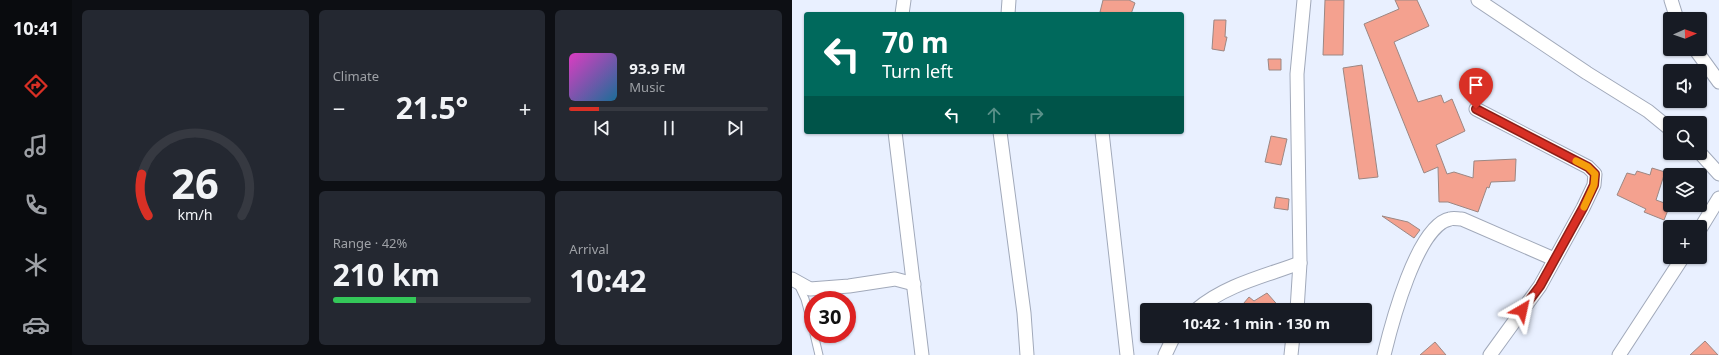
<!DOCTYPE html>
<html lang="en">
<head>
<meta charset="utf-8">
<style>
	body { margin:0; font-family:"Noto Sans",sans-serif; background:#242831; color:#f1f3f6; height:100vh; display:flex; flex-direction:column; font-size:15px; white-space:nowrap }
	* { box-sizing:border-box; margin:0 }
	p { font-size:13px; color:#9ea1a6 }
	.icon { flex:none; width:22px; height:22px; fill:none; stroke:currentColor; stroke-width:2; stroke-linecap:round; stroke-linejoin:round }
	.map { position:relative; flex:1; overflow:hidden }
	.details { display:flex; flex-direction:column; gap:10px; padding:10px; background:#0d0f14; width:720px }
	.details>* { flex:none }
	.top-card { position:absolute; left:12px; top:12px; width:380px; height:122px; border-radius:4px; box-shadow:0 1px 3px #0004; background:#00695c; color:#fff; overflow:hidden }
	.needle { width:26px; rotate:88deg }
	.fabs { position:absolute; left:871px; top:12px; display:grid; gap:8px }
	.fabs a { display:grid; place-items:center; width:44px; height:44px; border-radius:4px; background:#171b24; box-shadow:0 1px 3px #0004; font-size:20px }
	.speed { position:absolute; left:12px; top:291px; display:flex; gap:8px; font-size:20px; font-weight:700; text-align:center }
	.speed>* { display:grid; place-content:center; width:52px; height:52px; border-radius:50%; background:#171b24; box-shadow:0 1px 3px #0004; line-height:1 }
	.speed .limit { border:6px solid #d22; background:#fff; color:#111 }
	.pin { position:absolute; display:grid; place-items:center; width:34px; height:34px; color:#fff; margin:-41px -17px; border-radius:50% 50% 50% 0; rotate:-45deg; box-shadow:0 0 4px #0007 }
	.pin .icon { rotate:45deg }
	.me { position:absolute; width:44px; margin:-22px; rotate:36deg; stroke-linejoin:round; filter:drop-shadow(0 0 3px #0008) }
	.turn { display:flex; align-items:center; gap:14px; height:84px; padding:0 12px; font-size:18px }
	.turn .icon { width:52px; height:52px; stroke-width:2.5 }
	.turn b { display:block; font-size:28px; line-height:34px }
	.lanes { display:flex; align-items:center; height:38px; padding:0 12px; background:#0003; justify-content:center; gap:20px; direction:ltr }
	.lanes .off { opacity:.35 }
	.big { font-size:30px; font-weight:700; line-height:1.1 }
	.details .widget { flex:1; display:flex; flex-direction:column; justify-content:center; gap:6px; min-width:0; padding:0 14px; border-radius:6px; background:#242831 }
	.details .dial { align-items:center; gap:0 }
	.dial svg { height:104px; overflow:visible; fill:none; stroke:#363941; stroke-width:7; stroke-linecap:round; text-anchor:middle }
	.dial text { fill:#f1f3f6; stroke:none }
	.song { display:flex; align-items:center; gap:12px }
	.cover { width:48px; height:48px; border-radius:6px; background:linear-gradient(135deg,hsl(310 70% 55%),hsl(200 70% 35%)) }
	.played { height:4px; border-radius:2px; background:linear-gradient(90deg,#d93025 15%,#363941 15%) }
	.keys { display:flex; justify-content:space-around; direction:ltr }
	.heat { display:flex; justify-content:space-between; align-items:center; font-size:22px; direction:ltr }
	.charge { height:6px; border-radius:3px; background:linear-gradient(90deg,#34c759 42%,#363941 0) }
	.details .tiles { flex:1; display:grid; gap:10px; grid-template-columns:repeat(3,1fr) }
	.widget:first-child { grid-row:span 2 }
	.trip { position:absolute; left:348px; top:303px; width:232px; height:40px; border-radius:4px; background:#171b24; box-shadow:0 1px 3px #0004; font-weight:700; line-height:40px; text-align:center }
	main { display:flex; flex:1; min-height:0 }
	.menu { display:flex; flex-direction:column; width:72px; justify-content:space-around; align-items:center; background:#090b0e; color:#9ea1a6 }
	.menu .icon { width:28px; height:28px }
	.menu .active { color:#d93025 }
	.menu b { font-size:18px; color:#f1f3f6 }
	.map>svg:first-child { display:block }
</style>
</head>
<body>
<main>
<nav class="menu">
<b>10:41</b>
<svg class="icon active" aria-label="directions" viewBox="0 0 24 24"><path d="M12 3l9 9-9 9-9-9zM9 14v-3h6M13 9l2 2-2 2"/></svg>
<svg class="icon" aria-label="music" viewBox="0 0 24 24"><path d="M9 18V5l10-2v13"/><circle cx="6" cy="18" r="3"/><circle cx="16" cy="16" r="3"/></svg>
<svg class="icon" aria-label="phone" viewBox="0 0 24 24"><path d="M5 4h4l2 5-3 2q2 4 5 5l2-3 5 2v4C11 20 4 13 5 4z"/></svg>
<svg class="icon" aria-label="climate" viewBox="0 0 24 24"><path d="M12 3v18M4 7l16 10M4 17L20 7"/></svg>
<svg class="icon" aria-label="car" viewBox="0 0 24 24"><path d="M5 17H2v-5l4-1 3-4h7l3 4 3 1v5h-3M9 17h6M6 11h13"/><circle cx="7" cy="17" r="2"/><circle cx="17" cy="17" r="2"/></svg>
</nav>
<section class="details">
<div class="tiles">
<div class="widget dial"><svg viewBox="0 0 100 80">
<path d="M14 69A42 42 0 1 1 86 69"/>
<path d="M14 69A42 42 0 0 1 9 37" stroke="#d93025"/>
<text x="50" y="56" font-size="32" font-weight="700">26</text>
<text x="50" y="72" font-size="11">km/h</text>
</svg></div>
<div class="widget"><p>Climate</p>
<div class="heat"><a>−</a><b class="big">21.5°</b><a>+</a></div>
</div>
<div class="widget">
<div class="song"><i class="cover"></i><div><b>93.9 FM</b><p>Music</p></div></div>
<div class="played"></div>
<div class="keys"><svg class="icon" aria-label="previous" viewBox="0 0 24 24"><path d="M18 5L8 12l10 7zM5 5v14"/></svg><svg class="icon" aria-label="pause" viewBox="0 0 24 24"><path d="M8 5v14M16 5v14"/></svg><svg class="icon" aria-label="next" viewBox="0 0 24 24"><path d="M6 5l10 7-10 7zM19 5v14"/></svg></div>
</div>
<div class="widget"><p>Range · 42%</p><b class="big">210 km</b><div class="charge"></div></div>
<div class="widget"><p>Arrival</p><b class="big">10:42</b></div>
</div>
</section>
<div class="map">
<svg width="927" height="355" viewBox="0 0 927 355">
	<rect width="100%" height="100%" fill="#e9f0ff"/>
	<g fill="#f4a18f" stroke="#9c8783">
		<polygon points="311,0 337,0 343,3 339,14 316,14 308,12"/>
		<polygon points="533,0 552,0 551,55 531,55"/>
		<polygon points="603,0 625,0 637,26 602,42 626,102 649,95 652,103 660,99 673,131 644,145 655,174 662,172 681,178 682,161 724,159 723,181 699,182 697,188 695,187 686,212 656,202 647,202 646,167 632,173 572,24 607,9"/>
		<polygon points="422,20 434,20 433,37 435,37 432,51 420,49"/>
		<polygon points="476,59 489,59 489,70 477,70"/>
		<polygon points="570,65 586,177 567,179 551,68"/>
		<polygon points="479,136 495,139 489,165 473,162"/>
		<polygon points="860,168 873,172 864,200 878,205 872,220 852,212 854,209 825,195 835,173 843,175 845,171 858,175"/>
		<polygon points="484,197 497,199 496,210 482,208"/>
		<polygon points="590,216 616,222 628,230 622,238"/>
		<polygon points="475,293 490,310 446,310 457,297 462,301"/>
		<polygon points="913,341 926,355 898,355"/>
		<polygon points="643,342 654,355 628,355"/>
	</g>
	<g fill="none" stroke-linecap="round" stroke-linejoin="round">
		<defs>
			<g id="lane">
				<polyline points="6,284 13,299 21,329"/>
				<polyline points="22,334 27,355"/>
			</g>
			<g id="street">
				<polyline points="686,0 795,73 856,111 878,129"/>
				<polyline points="879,0 885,19"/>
				<polyline points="110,14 112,0"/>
				<polyline points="216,14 217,0"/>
				<polyline points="903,49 927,82"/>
				<polyline points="684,109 796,167 803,174 802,185 791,208 748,286 698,355"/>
				<polyline points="103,132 130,355"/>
				<polyline points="208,132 232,313 235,355"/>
				<polyline points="310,132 335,355"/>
				<polyline points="908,153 927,174"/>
				<polyline points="908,229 927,198"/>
				<polyline points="0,279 18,289 57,286 103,279 122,284"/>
				<path d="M 404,310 C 433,285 473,276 508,263"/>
				<polyline points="505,310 508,263 505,74 512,0"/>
				<polyline points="373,355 382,336"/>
				<polyline points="499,355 501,336"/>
				<path d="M 592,355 C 599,326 625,225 658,219 C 661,218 666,219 670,219 L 762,259"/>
				<polyline points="827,355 891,257"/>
			</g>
		</defs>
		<use href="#lane" stroke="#a1a9ba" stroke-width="9"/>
		<use href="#street" stroke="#a1a9ba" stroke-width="15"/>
		<use href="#lane" stroke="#fff" stroke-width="7"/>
		<use href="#street" stroke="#fff" stroke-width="13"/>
	</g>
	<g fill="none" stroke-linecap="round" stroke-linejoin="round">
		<defs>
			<polyline id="route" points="684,109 796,167 803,174 802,185 791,208 748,286 730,310"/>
		</defs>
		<use href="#route" stroke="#8d1f18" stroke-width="10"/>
		<use href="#route" stroke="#d93025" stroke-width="7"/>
		<polyline stroke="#f59e0b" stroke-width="7" points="784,161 796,167 803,174 802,185 792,207"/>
	</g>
</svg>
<div class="fabs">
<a><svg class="needle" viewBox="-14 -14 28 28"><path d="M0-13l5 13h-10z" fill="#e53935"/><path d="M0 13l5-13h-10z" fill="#9ea1a6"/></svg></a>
<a><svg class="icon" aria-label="sound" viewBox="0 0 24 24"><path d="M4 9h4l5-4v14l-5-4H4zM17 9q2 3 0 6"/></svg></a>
<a><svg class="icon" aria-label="search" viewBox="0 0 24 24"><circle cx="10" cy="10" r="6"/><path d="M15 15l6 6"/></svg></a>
<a><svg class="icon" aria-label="layers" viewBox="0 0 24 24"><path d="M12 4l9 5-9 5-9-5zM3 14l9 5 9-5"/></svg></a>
<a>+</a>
</div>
<div class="speed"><div class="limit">30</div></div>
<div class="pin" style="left:684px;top:109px;background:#d93025"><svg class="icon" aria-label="arrive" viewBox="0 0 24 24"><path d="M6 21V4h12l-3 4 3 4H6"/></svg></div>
<svg class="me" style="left:730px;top:310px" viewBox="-20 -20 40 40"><path d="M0-17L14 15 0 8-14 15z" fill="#d93025" stroke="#fff" stroke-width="4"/></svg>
<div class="trip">10:42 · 1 min · 130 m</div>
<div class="top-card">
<div class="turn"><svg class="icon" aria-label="left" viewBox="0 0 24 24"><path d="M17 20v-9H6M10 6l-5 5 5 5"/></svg><div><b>70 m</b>Turn left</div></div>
<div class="lanes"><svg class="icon" aria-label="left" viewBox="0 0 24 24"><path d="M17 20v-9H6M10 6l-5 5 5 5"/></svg><svg class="icon off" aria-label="ahead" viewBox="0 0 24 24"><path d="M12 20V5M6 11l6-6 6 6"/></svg><svg class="icon off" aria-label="right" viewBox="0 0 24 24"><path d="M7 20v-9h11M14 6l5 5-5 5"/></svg></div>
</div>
</div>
</main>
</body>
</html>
